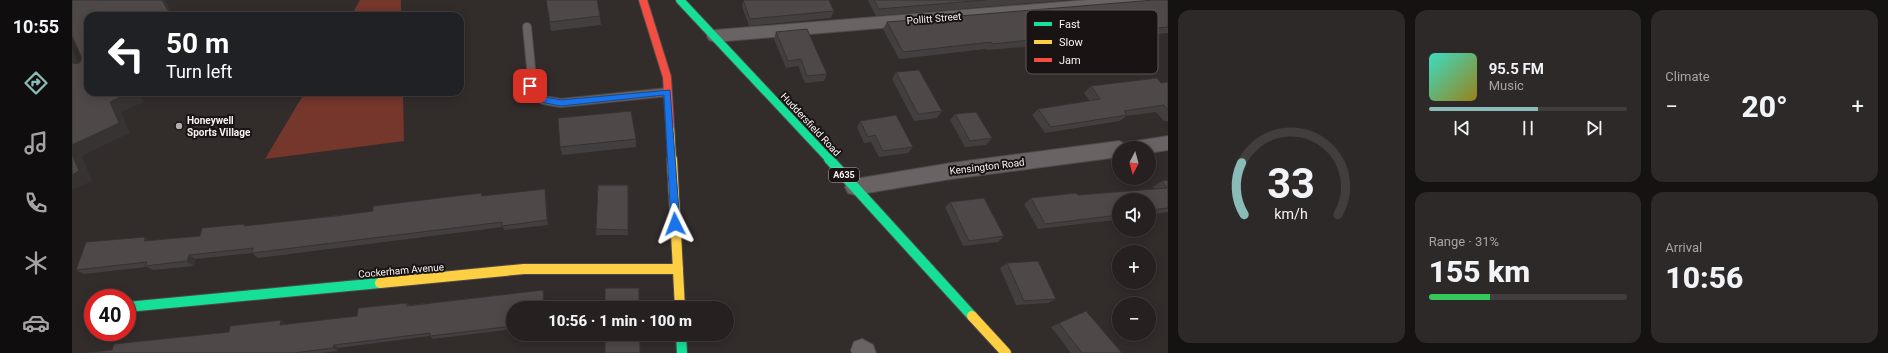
<!DOCTYPE html>
<html lang="en">
<head>
<meta charset="utf-8">
<style>
	body { margin:0; font-family:Roboto,sans-serif; background:#2e2929; color:#f1f3f6; height:100vh; display:flex; flex-direction:column; font-size:15px; white-space:nowrap }
	* { box-sizing:border-box; margin:0 }
	p { font-size:13px; color:#a4a3a5 }
	.icon { flex:none; width:22px; height:22px; fill:none; stroke:currentColor; stroke-width:2; stroke-linecap:round; stroke-linejoin:round }
	.map { position:relative; flex:1; overflow:hidden }
	.sheet { display:flex; flex-direction:column; gap:10px; padding:10px; background:#151212; width:720px }
	.sheet>* { flex:none }
	.top-card { position:absolute; left:12px; top:12px; width:380px; height:84px; border-radius:12px; box-shadow:0 2px 10px #0003,0 0 0 1px #423e3e; background:#202124; color:#fff; overflow:hidden }
	.needle { width:26px; rotate:186deg }
	.fabs { position:absolute; left:1040px; top:141px; display:grid; gap:8px }
	.fabs a { display:grid; place-items:center; width:44px; height:44px; border-radius:50%; background:#262120; box-shadow:0 2px 10px #0003,0 0 0 1px #423e3e; font-size:20px }
	.speed { position:absolute; left:12px; top:289px; display:flex; gap:8px; font-size:20px; font-weight:700; text-align:center }
	.speed>* { display:grid; place-content:center; width:52px; height:52px; border-radius:50%; background:#262120; box-shadow:0 2px 10px #0003,0 0 0 1px #423e3e; line-height:1 }
	.speed .limit { border:6px solid #d22; background:#fff; color:#111 }
	.pin { position:absolute; display:grid; place-items:center; width:34px; height:34px; color:#fff; margin:-17px; border-radius:8px; box-shadow:0 2px 6px #0006 }
	.me { position:absolute; width:44px; margin:-22px; rotate:357deg; stroke-linejoin:round; filter:drop-shadow(0 0 3px #0008) }
	.turn { display:flex; align-items:center; gap:14px; height:84px; padding:0 16px; font-size:18px }
	.turn .icon { width:52px; height:52px; stroke-width:2.5 }
	.turn b { display:block; font-size:28px; line-height:34px }
	.big { font-size:30px; font-weight:800; line-height:1.1 }
	.sheet .tile { flex:1; display:flex; flex-direction:column; justify-content:center; gap:6px; min-width:0; padding:0 14px; border-radius:12px; background:#2e2929 }
	.sheet .dial { align-items:center; gap:0 }
	.dial svg { height:104px; overflow:visible; fill:none; stroke:#423e3e; stroke-width:7; stroke-linecap:round; text-anchor:middle }
	.dial text { fill:#f1f3f6; stroke:none }
	.song { display:flex; align-items:center; gap:12px }
	.cover { width:48px; height:48px; border-radius:6px; background:linear-gradient(135deg,hsl(170 70% 55%),hsl(50 70% 35%)) }
	.played { height:4px; border-radius:2px; background:linear-gradient(90deg,#8bbbb9 55%,#423e3e 55%) }
	.keys { display:flex; justify-content:space-around; direction:ltr }
	.heat { display:flex; justify-content:space-between; align-items:center; font-size:22px; direction:ltr }
	.charge { height:6px; border-radius:3px; background:linear-gradient(90deg,#34c759 31%,#423e3e 0) }
	.sheet .tiles { flex:1; display:grid; gap:10px; grid-template-columns:repeat(3,1fr) }
	.tile:first-child { grid-row:span 2 }
	.trip { position:absolute; left:434px; top:301px; width:228px; height:40px; border-radius:20px; background:#262120; box-shadow:0 2px 10px #0003,0 0 0 1px #423e3e; font-weight:800; line-height:40px; text-align:center }
	main { display:flex; flex:1; min-height:0 }
	.tab-bar { display:flex; flex-direction:column; width:72px; justify-content:space-around; align-items:center; background:#0f0d0d; color:#a4a3a5 }
	.tab-bar .icon { width:28px; height:28px }
	.tab-bar .active { color:#8bbbb9 }
	.tab-bar b { font-size:18px; color:#f1f3f6 }
	.map>svg:first-child { display:block }
</style>
</head>
<body>
<main>
<nav class="tab-bar">
<b>10:55</b>
<svg class="icon active" aria-label="directions" viewBox="0 0 24 24"><path d="M12 3l9 9-9 9-9-9zM9 14v-3h6M13 9l2 2-2 2"/></svg>
<svg class="icon" aria-label="music" viewBox="0 0 24 24"><path d="M9 18V5l10-2v13"/><circle cx="6" cy="18" r="3"/><circle cx="16" cy="16" r="3"/></svg>
<svg class="icon" aria-label="phone" viewBox="0 0 24 24"><path d="M5 4h4l2 5-3 2q2 4 5 5l2-3 5 2v4C11 20 4 13 5 4z"/></svg>
<svg class="icon" aria-label="climate" viewBox="0 0 24 24"><path d="M12 3v18M4 7l16 10M4 17L20 7"/></svg>
<svg class="icon" aria-label="car" viewBox="0 0 24 24"><path d="M5 17H2v-5l4-1 3-4h7l3 4 3 1v5h-3M9 17h6M6 11h13"/><circle cx="7" cy="17" r="2"/><circle cx="17" cy="17" r="2"/></svg>
</nav>
<div class="map">
<svg width="1096" height="353" viewBox="0 0 1096 353">
	<rect width="100%" height="100%" fill="#322c2b"/>
	<g fill="#75362b">
		<polygon points="288,0 329,0 329,16 279,16"/>
		<polygon points="233,92 331,92 332,141 193,159"/>
	</g>
	<g fill="none" stroke-linecap="round" stroke-linejoin="round">
		<defs>
			<polyline id="lane" points="455,27 459,68 458,87 471,100 489,103 596,92"/>
			<g id="street">
				<polygon points="1015,0 1089,0 1086,4 1081,5 643,42 637,40 635,36 637,32 643,30"/>
				<polygon points="1096,136 1096,150 1077,153 1077,148 1047,148 1047,157 879,179 783,195 776,193 773,187 776,181 783,179 879,163 1047,141 1051,143"/>
				<polygon points="790,339 801,345 804,353 780,353 779,350 782,342"/>
			</g>
			<polyline id="fast-far1" points="608,0 758,160"/>
			<g id="fast">
				<polyline points="757,159 900,316"/>
				<polyline points="55,307 308,283"/>
				<polyline points="609,334 610,353"/>
			</g>
			<polyline id="slow-far1" points="598,126 600,160"/>
			<g id="slow">
				<polyline points="600,159 608,308"/>
				<polyline points="308,283 452,269 606,269"/>
				<polyline points="900,316 934,353"/>
			</g>
			<polyline id="jam" points="571,0 595,77 598,126"/>
		</defs>
		<use href="#lane" stroke="#4f4a49" stroke-width="10"/>
		<use href="#street" stroke="#4f4a49" stroke-width="2"/>
		<use href="#fast-far1" stroke="#4f4a49" stroke-width="10"/>
		<use href="#fast" stroke="#4f4a49" stroke-width="12"/>
		<use href="#slow-far1" stroke="#4f4a49" stroke-width="10"/>
		<use href="#slow" stroke="#4f4a49" stroke-width="12"/>
		<use href="#jam" stroke="#4f4a49" stroke-width="10"/>
		<use href="#lane" stroke="#696463" stroke-width="8"/>
		<use href="#street" fill="#696463" fill-rule="evenodd"/>
		<use href="#fast-far1" stroke="#16e098" stroke-width="8"/>
		<use href="#fast" stroke="#16e098" stroke-width="10"/>
		<use href="#slow-far1" stroke="#ffcf43" stroke-width="8"/>
		<use href="#slow" stroke="#ffcf43" stroke-width="10"/>
		<use href="#jam" stroke="#f24e42" stroke-width="8"/>
	</g>
	<g fill="#433f3e">
		<polygon points="474,0 528,16 529,25 479,31"/>
		<polygon points="671,0 757,0 762,11 759,18 677,26 670,6"/>
		<polygon points="796,0 996,0 804,16 796,1"/>
		<polygon points="1096,0 1096,33 998,43 994,47 966,49 964,46 915,50 914,49 827,59 811,29 815,22"/>
		<polygon points="704,32 755,74 752,81 733,83 726,66 714,68 702,39"/>
		<polygon points="824,72 870,111 865,118 842,121 820,79"/>
		<polygon points="1096,82 1096,121 1092,121 1084,112 1054,116 1048,121 973,133 960,115 966,109 1018,101 1012,93 1019,86"/>
		<polygon points="883,114 920,138 914,145 893,147 878,120"/>
		<polygon points="788,121 841,147 836,153 807,157 799,142 792,143 785,127"/>
		<polygon points="564,139 564,147 490,155 488,147"/>
		<polygon points="1096,180 1096,212 1077,215 1077,200 1047,200 1047,220 1033,221 966,229 952,204 959,198 1006,195 1083,189 1081,187 1090,181"/>
		<polygon points="556,185 556,235 524,235 524,229"/>
		<polygon points="473,189 474,194 476,225 432,230 431,227 186,258 180,253 123,259 122,266 81,270 75,267 12,274 4,270 78,241 128,236 172,224 174,226 301,211 409,193 411,196"/>
		<polygon points="878,202 932,236 926,242 891,246 873,207"/>
		<polygon points="935,263 984,299 976,303 944,305 928,268"/>
		<polygon points="471,290 472,293 441,308 441,329 361,339 358,336 266,348 266,351 248,353 13,353 40,350 157,332 209,320 213,323 213,325 285,316 335,303 337,305"/>
		<polygon points="987,323 1050,353 999,353 979,327"/>
	</g>
	<g fill="#373332">
		<polygon points="90,0 93,0 102,16 99,16"/>
		<polygon points="0,49 11,71 0,62"/>
		<polygon points="59,92 67,92 72,102 49,112 58,133 10,156 20,181 0,190 0,145 38,102"/>
		<polygon points="473,189 474,194 476,225 475,220"/>
		<polygon points="73,237 80,242 72,241"/>
		<polygon points="117,255 123,259 122,266 115,261"/>
		<polygon points="471,290 472,293 473,308 472,308"/>
		<polygon points="209,320 213,323 213,328 208,325"/>
		<polygon points="262,345 266,348 266,351 261,348"/>
	</g>
	<g fill="#4e4948" stroke="#373332">
		<polygon points="0,0 90,0 99,16 16,16 16,92 59,92 38,102 47,123 0,145 0,62 1,63 6,64 9,61 9,56 0,36"/>
		<polygon points="474,0 525,0 528,16 478,22"/>
		<polygon points="671,0 757,0 762,11 678,19"/>
		<polygon points="802,0 914,0 807,9"/>
		<polygon points="1082,0 1096,0 1096,27 997,36 1000,40 972,43 969,39 920,44 919,42 831,52 815,22"/>
		<polygon points="735,29 755,74 735,76 729,59 716,61 704,32"/>
		<polygon points="847,70 870,111 846,114 824,72"/>
		<polygon points="1085,78 1089,83 1096,82 1096,110 1092,105 1052,111 1055,115 979,127 966,109 1028,99 1019,86"/>
		<polygon points="559,111 564,139 488,147 486,118"/>
		<polygon points="904,112 920,138 898,141 883,114"/>
		<polygon points="824,115 841,147 811,151 803,135 796,137 788,121"/>
		<polygon points="0,154 7,171 0,175"/>
		<polygon points="1096,180 1096,208 1077,210 1077,200 1047,200 1047,215 973,224 959,198 1004,193 1006,195 1095,188 1090,181"/>
		<polygon points="526,185 556,185 556,230 524,229"/>
		<polygon points="473,189 475,220 430,226 430,222 180,253 181,248 117,255 115,261 73,266 75,262 4,270 14,242 73,237 72,241 128,236 130,228 172,224 172,226 264,216 301,211 301,206 409,193 410,196"/>
		<polygon points="912,198 932,236 897,241 878,202"/>
		<polygon points="966,261 984,299 952,301 935,263"/>
		<rect x="533" y="288" width="34" height="20"/>
		<polygon points="471,290 472,308 441,308 441,326 358,336 358,333 262,345 261,348 221,353 13,353 40,350 42,344 157,332 158,326 209,320 208,325 285,316 286,308 335,303 335,306"/>
		<polygon points="1014,311 1050,353 1010,353 987,323"/>
		<rect x="533" y="334" width="35" height="19"/>
	</g>
	<polygon fill="#1a73e8" stroke="#114b97" points="458,83 473,97 489,100 598,90 608,224 607,227 603,229 599,224 592,95 489,106 468,102 454,86"/>
	<circle fill="#b3adab" stroke="#191413" stroke-width="1.5" cx="107" cy="126" r="4"/>
	<g text-anchor="middle" stroke-width="4" stroke-linejoin="round" paint-order="stroke">
		<rect fill="#191413" stroke="#b6afae" stroke-width="1" x="757" y="168" width="30" height="14" rx="3"/>
		<g font-size="9" font-weight="bold" fill="#f9f2f0">
			<text x="772" y="178">A635</text>
		</g>
		<g font-size="10" fill="#f9f2f0" stroke="#191413">
			<text transform="translate(862 18) rotate(-5)" y="4">Pollitt Street</text>
			<text transform="translate(739 124) rotate(47)" y="4">Huddersfield Road</text>
			<text transform="translate(915 166) rotate(-7)" y="4">Kensington Road</text>
			<text transform="translate(329 270) rotate(-5)" y="4">Cockerham Avenue</text>
		</g>
		<g font-size="10" font-weight="bold" fill="#f9f2f0" stroke="#191413" text-anchor="start">
			<text x="115" y="124">Honeywell<tspan x="115" dy="12">Sports Village</tspan></text>
		</g>
	</g>
	<rect x="954" y="10" width="132" height="64" rx="6" fill="#191413" stroke="#5c5755" stroke-width="1"/>
	<rect x="962" y="22" width="18" height="4" fill="#16e098"/>
	<rect x="962" y="40" width="18" height="4" fill="#ffcf43"/>
	<rect x="962" y="58" width="18" height="4" fill="#f24e42"/>
	<g font-size="11" fill="#f9f2f0">
		<text x="987" y="28">Fast</text>
		<text x="987" y="46">Slow</text>
		<text x="987" y="64">Jam</text>
	</g>
</svg>
<div class="fabs">
<a><svg class="needle" viewBox="-14 -14 28 28"><path d="M0-13l5 13h-10z" fill="#e53935"/><path d="M0 13l5-13h-10z" fill="#a4a3a5"/></svg></a>
<a><svg class="icon" aria-label="sound" viewBox="0 0 24 24"><path d="M4 9h4l5-4v14l-5-4H4zM17 9q2 3 0 6"/></svg></a>
<a>+</a>
<a>−</a>
</div>
<div class="speed"><div class="limit">40</div></div>
<div class="pin" style="left:458px;top:86px;background:#d93025"><svg class="icon" aria-label="arrive" viewBox="0 0 24 24"><path d="M6 21V4h12l-3 4 3 4H6"/></svg></div>
<svg class="me" style="left:603px;top:224px" viewBox="-20 -20 40 40"><path d="M0-17L14 15 0 8-14 15z" fill="#1a73e8" stroke="#fff" stroke-width="4"/></svg>
<div class="trip">10:56 · 1 min · 100 m</div>
<div class="top-card">
<div class="turn"><svg class="icon" aria-label="left" viewBox="0 0 24 24"><path d="M17 20v-9H6M10 6l-5 5 5 5"/></svg><div><b>50 m</b>Turn left</div></div>
</div>
</div>
<section class="sheet">
<div class="tiles">
<div class="tile dial"><svg viewBox="0 0 100 80">
<path d="M14 69A42 42 0 1 1 86 69"/>
<path d="M14 69A42 42 0 0 1 12 29" stroke="#8bbbb9"/>
<text x="50" y="56" font-size="32" font-weight="700">33</text>
<text x="50" y="72" font-size="11">km/h</text>
</svg></div>
<div class="tile">
<div class="song"><i class="cover"></i><div><b>95.5 FM</b><p>Music</p></div></div>
<div class="played"></div>
<div class="keys"><svg class="icon" aria-label="previous" viewBox="0 0 24 24"><path d="M18 5L8 12l10 7zM5 5v14"/></svg><svg class="icon" aria-label="pause" viewBox="0 0 24 24"><path d="M8 5v14M16 5v14"/></svg><svg class="icon" aria-label="next" viewBox="0 0 24 24"><path d="M6 5l10 7-10 7zM19 5v14"/></svg></div>
</div>
<div class="tile"><p>Climate</p>
<div class="heat"><a>−</a><b class="big">20°</b><a>+</a></div>
</div>
<div class="tile"><p>Range · 31%</p><b class="big">155 km</b><div class="charge"></div></div>
<div class="tile"><p>Arrival</p><b class="big">10:56</b></div>
</div>
</section>
</main>
</body>
</html>
